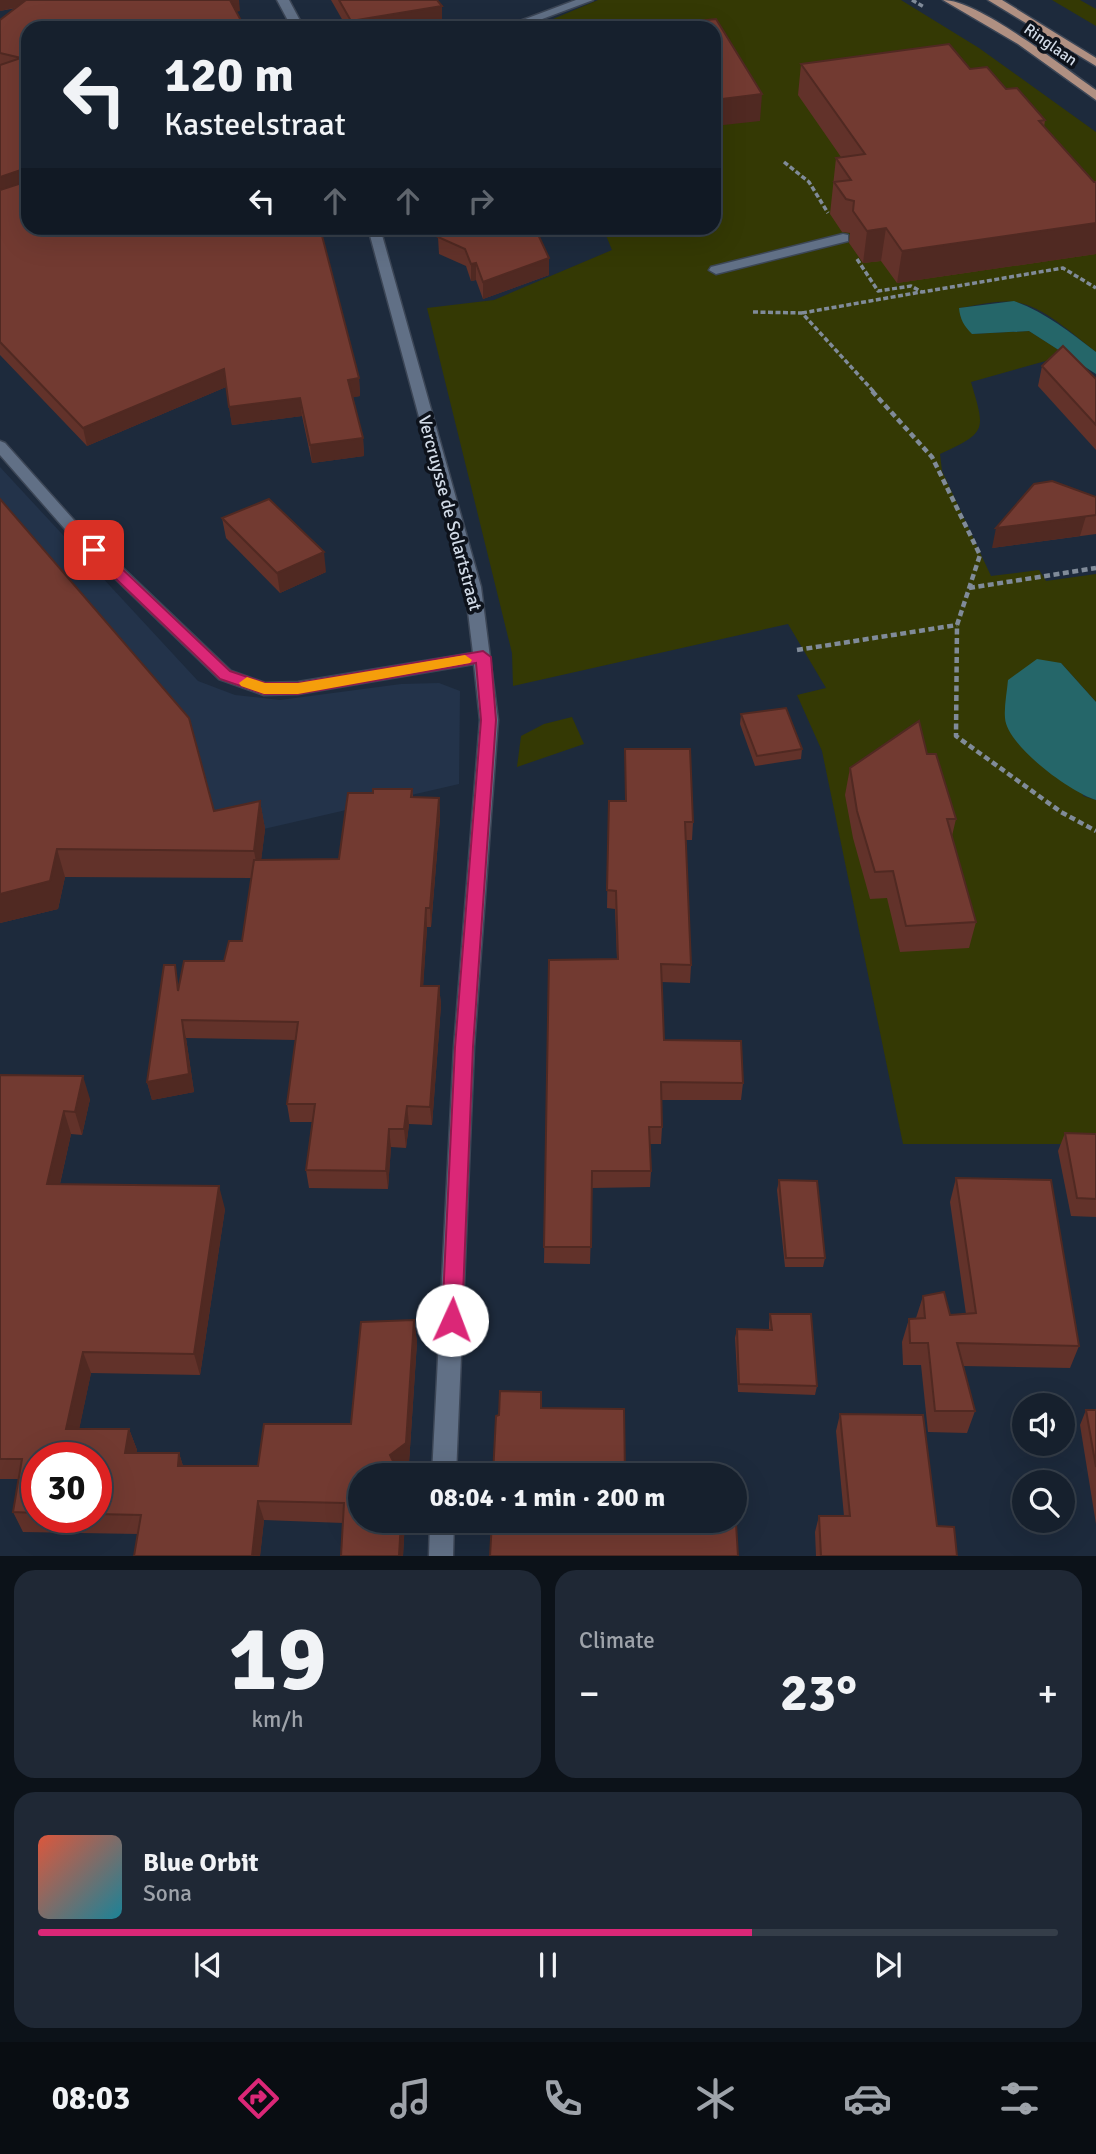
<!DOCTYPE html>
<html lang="en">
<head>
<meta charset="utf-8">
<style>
	body { margin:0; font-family:Signika,sans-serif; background:#1f2835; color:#f1f3f6; height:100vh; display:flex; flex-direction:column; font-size:26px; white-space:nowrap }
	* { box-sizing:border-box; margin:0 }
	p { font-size:23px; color:#9ea3aa }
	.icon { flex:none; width:38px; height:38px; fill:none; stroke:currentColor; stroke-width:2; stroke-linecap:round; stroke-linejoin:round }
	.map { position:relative; height:1556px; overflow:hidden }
	.sheet { display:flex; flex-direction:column; gap:14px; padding:14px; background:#0c1219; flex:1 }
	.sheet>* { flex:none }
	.banner { position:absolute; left:21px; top:21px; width:700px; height:214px; border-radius:21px; box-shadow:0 7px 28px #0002,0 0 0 2px #353e49; background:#16202d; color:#f1f3f6; overflow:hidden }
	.buttons { position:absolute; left:1012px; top:1393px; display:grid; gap:14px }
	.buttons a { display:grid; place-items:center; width:63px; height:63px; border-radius:50%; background:#16202d; box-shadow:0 7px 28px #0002,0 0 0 2px #353e49; font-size:35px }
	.speed { position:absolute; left:21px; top:1442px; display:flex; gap:14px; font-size:35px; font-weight:700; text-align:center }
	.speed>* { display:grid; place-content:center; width:91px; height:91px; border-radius:50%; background:#16202d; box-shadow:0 7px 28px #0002,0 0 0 2px #353e49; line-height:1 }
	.speed .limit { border:10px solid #d22; background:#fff; color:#111 }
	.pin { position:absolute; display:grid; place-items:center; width:60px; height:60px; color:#fff; margin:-30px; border-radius:14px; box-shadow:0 4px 10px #0006 }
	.me { position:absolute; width:77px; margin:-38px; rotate:2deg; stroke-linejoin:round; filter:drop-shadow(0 0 5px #0008) }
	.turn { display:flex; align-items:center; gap:24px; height:147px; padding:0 28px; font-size:32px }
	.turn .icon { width:91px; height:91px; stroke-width:2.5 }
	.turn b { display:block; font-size:49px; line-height:60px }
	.lanes { display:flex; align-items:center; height:66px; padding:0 28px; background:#0003; justify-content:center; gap:35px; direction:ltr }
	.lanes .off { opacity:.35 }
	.big { font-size:52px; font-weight:700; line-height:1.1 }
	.sheet .tile { flex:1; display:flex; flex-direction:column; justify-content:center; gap:10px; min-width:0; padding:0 24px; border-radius:21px; background:#1f2835 }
	.sheet .dial { align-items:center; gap:0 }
	.dial b { font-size:91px; line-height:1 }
	.song { display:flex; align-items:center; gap:21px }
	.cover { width:84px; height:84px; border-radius:10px; background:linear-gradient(135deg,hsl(10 70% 55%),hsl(190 70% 35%)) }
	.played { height:7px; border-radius:4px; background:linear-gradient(90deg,#db2777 70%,#353e49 70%) }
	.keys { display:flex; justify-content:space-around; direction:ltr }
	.heat { display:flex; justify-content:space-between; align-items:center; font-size:38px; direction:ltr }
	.sheet .tiles { flex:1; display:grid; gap:14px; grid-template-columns:1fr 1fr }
	.tile:last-child { grid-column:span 2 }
	.trip { position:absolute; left:348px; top:1463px; width:399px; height:70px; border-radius:35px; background:#16202d; box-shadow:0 7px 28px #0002,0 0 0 2px #353e49; font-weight:700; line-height:70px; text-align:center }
	.menu { display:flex; height:112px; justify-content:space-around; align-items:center; background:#090d12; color:#9ea3aa }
	.menu .icon { width:49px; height:49px }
	.menu .selected { color:#db2777 }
	.menu b { font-size:32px; color:#f1f3f6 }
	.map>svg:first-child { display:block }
</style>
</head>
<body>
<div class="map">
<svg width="1096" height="1556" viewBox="0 0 1096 1556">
	<rect width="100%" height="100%" fill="#1d2a3c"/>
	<polygon fill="#23334a" points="0,467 198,681 235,695 280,700 401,684 439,683 460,691 459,784 0,890"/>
	<g fill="#343904">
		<path d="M 598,0 L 901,0 L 979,48 L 1096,132 L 1096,352 C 1075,336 1040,303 1013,302 C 996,300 976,306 959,308 L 972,334 L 1029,331 L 1067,355 L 971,382 C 985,430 988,432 940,454 L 942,471 L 991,576 L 1039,570 L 1046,581 L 1096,574 L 1096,702 L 1061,663 L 1083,796 L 1096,800 L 1096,1144 L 903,1144 L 822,751 L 797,695 L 826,688 L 788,624 L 513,686 L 512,653 L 427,308 L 494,300 L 612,250 L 603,228 L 714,228 L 714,28 L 534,27 Z"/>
		<polygon points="1052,0 1080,0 1096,9 1096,26"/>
		<polygon points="572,717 584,744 517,767 521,736 544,724"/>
	</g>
	<g fill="#256669">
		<path d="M 1014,301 C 1045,312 1070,332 1096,352 L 1096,374 L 1029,331 L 972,334 C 964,326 960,319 959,308 Z"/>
		<path d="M 1037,659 L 1061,663 L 1096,702 L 1096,800 C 1070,792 1007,746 1005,718 C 1004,706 1007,692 1008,680 Z"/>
	</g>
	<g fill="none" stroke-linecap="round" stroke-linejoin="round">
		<defs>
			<g id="minor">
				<polygon points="277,0 289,0 304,28 292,28"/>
				<polygon points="576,0 593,0 518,28 501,28"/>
				<polygon points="368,228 380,228 481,587 498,720 474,1047 456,1475 432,1475 454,1047 480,720 474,664 298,694 264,695 219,679 71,536 0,455 0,441 5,443 81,528 231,671 265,683 298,682 473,653 465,587"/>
				<polygon points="843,234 848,235 848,241 716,274 709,270 711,267"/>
				<polygon points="430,1521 454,1521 453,1556 429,1556"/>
			</g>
			<g id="major">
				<path d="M 943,0 C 979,0 1064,68 1096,90 L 1096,100 L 1018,44 Z"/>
				<polygon points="988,0 1002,0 1096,58 1096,66"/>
			</g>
		</defs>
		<use href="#minor" stroke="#3c4656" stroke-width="3"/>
		<use href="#major" stroke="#3c4656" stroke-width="3"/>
		<g stroke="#808b99" stroke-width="3.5" stroke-dasharray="5 2.5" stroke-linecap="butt">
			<polyline points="912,0 924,7"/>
			<polyline points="784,162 809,182 828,213"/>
			<polyline points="857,259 878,291 911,286 922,292 1063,268 1096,288"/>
			<polyline points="753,312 802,313 874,392"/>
			<polyline points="802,313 921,292"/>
		</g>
		<g stroke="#808b99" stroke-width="4.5" stroke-dasharray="6 3.5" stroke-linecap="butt">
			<polyline points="872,391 932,457 980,555 957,625 956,736 1061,812 1096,831"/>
			<polyline points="969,588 1096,568"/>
			<polyline points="797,650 957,625"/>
		</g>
		<use href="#minor" fill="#617086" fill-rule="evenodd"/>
		<use href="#major" fill="#b09082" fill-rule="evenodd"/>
	</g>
	<g fill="#62322a" fill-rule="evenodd">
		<polygon points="0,0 240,11 28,28 28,228 359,378 360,396 353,397 363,438 364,456 312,463 302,416 232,425 226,387 87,446 0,355 0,20 16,8 0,11"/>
		<polygon points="331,0 437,0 442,23 411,28 347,28"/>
		<polygon points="801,64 970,69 1006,89 1045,120 1044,127 1094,182 1096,182 1096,254 897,283 881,261 863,263 849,243 850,233 842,232 830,214 836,158 841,157 798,95"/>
		<polygon points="438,237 549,275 483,299 476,280 471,281 466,266 439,254"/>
		<polygon points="1042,366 1096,379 1096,450 1038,386"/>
		<polygon points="1096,497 1096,534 992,548"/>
		<polygon points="0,499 214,811 260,801 265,829 261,860 339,859 373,793 412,789 413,797 439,798 440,817 431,927 427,927 423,986 439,986 441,1005 432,1125 409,1124 406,1148 391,1147 388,1189 309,1188 306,1170 312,1122 290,1122 287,1104 296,1040 186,1038 194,1092 152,1100 147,1082 179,985 224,961 242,941 251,878 65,877 58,909 0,923"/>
		<polygon points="222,518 326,572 280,593 226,538"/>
		<polygon points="741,714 802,749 801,759 755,766 740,724"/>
		<polygon points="625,749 693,822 692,840 686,840 691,965 690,983 661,982 664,1040 743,1083 741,1100 662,1100 662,1127 661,1144 650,1144 651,1171 650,1187 592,1188 590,1264 544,1263 549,960 617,959 615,909 607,908 609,801 625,801"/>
		<polygon points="927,754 956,819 952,836 976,922 969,948 900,952 887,898 870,899 853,838 845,795 850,768"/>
		<path d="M 0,1075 L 90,1099 L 82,1135 L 71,1134 L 60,1184 L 225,1209 L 200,1375 L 91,1373 L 79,1429 L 129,1429 L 137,1450 L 136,1453 L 179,1453 L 183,1466 L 258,1466 L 351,1424 L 414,1320 L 417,1342 L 409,1463 L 398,1472 L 360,1521 L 405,1521 L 403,1556 L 341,1556 L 343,1523 L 264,1520 L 260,1556 L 134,1556 L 138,1534 L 23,1532 L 13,1512 L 19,1479 L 0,1479 ZM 37,1458 L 96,1458 L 96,1517 L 37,1517 Z"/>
		<polygon points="1065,1133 1096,1134 1096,1217 1071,1216 1058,1151"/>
		<polygon points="956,1178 1079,1346 1070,1368 963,1366 975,1411 967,1433 928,1432 921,1365 903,1365 902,1342 909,1319 916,1318 923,1296 950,1315 966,1314 950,1202"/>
		<polygon points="779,1180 825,1258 823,1267 785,1267 777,1190"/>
		<polygon points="770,1314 817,1386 815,1395 738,1392 735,1338 737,1329 769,1330 769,1323"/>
		<polygon points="1086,1410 1096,1410 1096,1524 1080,1425"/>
		<polygon points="840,1414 937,1526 957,1556 816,1556 815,1532 819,1516 844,1516 836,1431"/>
	</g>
	<g fill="#502922">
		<polygon points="0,0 48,0 0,11"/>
		<polygon points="228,0 239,0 240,11 229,13"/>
		<polygon points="442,6 442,23 411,28 352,28 351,21"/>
		<polygon points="762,94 760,121 714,126 714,100"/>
		<polygon points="24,169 27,186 0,196 0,177"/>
		<polygon points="1096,223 1096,254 897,283 902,251"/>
		<polygon points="886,228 881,261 863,263 867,231"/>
		<polygon points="549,258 549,275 483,299 483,282"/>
		<polygon points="476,263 476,280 471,281 471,264"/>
		<polygon points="224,369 226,387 87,446 83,428"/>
		<polygon points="359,378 360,396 350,398 348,380"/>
		<polygon points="300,398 302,416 232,425 229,407"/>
		<polygon points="363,438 364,456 312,463 310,445"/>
		<polygon points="1086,516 1080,536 992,548 996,528"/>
		<polygon points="324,552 326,572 280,593 277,573"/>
		<polygon points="439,798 440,817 431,927 430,908"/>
		<polygon points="260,801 265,829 259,878 254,851"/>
		<polygon points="57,849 65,877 58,909 0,923 0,894"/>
		<polygon points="426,908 427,927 422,1005 421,986"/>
		<polygon points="439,986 441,1005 432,1125 430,1107"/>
		<polygon points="182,1020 186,1038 194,1092 152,1100 147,1082"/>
		<polygon points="83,1076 90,1099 82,1135 75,1112"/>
		<polygon points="407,1106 409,1124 406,1148 404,1129"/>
		<polygon points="64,1111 71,1134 55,1206 47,1184"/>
		<polygon points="389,1129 391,1147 388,1189 386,1171"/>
		<polygon points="219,1186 225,1209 200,1375 194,1354"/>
		<polygon points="414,1320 417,1342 409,1463 393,1475 390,1455"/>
		<polygon points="83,1352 91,1373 75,1449 66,1429"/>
		<polygon points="129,1429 137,1450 133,1473 125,1453"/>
		<polygon points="179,1453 185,1473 178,1466"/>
		<polygon points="258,1501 264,1520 260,1556 252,1556"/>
		<polygon points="401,1521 405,1521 403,1556 399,1556"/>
	</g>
	<g fill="#723a31" stroke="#502922" stroke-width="2">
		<polygon points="26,0 230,0 245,28 28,28 28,228 307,228 308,229 320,228 359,378 348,380 363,438 310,445 300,398 229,407 224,369 83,428 0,342 0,190 25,182 27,172 24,169 0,177 0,65 21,58 0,53 0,20"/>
		<polygon points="339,0 437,0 442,6 351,21"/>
		<polygon points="716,19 762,94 714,100 714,28 633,28"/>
		<polygon points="949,44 970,69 987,67 1006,89 1017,88 1045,120 1039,121 1094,182 1096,182 1096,223 902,251 886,228 867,231 853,211 854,201 846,199 834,182 851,180 836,158 865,154 801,64"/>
		<polygon points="448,228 535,228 549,258 483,282 476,263 471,264 465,249 438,237"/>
		<polygon points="1063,346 1096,379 1096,425 1042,366"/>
		<polygon points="1052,481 1096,497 1096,515 996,528 1034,484"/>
		<polygon points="0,499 189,718 214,811 260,801 254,851 57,849 50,881 0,894"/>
		<polygon points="269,499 324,552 277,573 222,518"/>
		<polygon points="786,708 802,749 757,756 741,714"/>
		<polygon points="919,721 927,754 936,754 956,819 947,819 976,922 906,926 893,871 875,872 857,811 850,768"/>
		<polygon points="625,749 690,749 693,822 685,822 691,965 661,964 664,1040 741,1041 743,1083 661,1082 662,1127 649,1127 651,1171 592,1171 591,1247 544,1247 549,960 618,959 616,891 607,890 609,801 626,801"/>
		<polygon points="373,789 412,789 411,797 439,798 430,908 426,908 421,986 439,986 430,1107 407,1106 404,1129 389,1129 386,1171 306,1170 315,1104 287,1104 298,1022 182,1020 189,1074 147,1082 164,965 175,965 178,991 184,961 224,961 229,941 242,941 254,860 339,859 348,793 373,793"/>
		<polygon points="0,1075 83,1076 75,1112 64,1111 47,1184 219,1186 194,1354 83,1352 66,1429 129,1429 125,1453 179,1453 178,1466 258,1466 264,1424 351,1424 361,1322 414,1320 406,1443 390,1455 400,1475 360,1475 360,1521 401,1521 399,1556 341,1556 344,1503 258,1501 252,1556 134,1556 141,1515 96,1514 96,1458 37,1458 37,1513 13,1512 22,1459 0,1459"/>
		<polygon points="1065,1133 1096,1134 1096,1199 1077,1198"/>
		<polygon points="956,1178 1051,1180 1079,1346 957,1343 975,1411 935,1411 928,1343 910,1343 909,1319 925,1318 923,1296 944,1292 950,1315 976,1313"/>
		<polygon points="779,1180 817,1181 825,1258 786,1258"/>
		<polygon points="770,1314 811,1314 817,1386 739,1384 737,1329 772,1330"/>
		<polygon points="500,1391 541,1392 541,1408 624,1409 625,1474 628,1475 493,1475 496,1416 499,1415"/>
		<polygon points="1086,1410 1096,1410 1096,1467"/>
		<polygon points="840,1414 923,1415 937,1526 954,1527 957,1556 821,1556 819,1516 850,1516"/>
		<polygon points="735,1507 738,1556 490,1556 492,1521 735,1521"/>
	</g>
	<polygon fill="#db2777" stroke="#8e194d" stroke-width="2" points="94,546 99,547 230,671 265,683 298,683 483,651 491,657 496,720 473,1047 462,1320 459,1326 452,1329 445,1326 442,1320 455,1047 481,720 476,663 298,694 264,694 220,679 89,553 89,547"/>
	<polygon fill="#f59e0b" points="465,655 472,660 470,663 298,694 264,694 241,686 239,683 247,677 265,683 298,683"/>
	<g text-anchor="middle" stroke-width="7" stroke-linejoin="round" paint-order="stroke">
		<g font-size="16" fill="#d1dae6" stroke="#0d121b">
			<text transform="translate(1051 44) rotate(35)" y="6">Ringlaan</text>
		</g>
		<g font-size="18" fill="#d1dae6" stroke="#0d121b">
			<text transform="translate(450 513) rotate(75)" y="6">Vercruysse de Solartstraat</text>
		</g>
	</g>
</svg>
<div class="buttons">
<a><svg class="icon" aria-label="sound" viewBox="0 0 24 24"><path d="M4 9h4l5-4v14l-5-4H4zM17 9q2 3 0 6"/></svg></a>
<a><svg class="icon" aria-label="search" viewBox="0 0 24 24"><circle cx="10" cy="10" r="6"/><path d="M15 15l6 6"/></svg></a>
</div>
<div class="speed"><div class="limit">30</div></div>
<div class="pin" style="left:94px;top:550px;background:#d93025"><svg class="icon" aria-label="arrive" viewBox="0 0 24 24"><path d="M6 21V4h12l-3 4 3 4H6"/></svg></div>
<svg class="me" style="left:452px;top:1320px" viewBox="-20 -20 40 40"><circle r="19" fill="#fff"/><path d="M0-13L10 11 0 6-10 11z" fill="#db2777"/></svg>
<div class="trip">08:04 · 1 min · 200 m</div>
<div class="banner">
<div class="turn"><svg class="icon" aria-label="left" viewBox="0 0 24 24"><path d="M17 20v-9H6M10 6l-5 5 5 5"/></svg><div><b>120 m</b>Kasteelstraat</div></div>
<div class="lanes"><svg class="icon" aria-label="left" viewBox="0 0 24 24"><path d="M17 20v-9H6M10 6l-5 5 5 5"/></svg><svg class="icon off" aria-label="ahead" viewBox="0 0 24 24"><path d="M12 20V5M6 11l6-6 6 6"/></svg><svg class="icon off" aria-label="ahead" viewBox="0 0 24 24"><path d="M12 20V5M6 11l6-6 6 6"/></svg><svg class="icon off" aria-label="right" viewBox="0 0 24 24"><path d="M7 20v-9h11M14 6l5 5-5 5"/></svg></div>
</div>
</div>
<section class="sheet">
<div class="tiles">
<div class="tile dial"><b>19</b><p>km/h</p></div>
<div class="tile"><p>Climate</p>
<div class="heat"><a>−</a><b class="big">23°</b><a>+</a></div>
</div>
<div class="tile">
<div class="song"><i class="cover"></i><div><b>Blue Orbit</b><p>Sona</p></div></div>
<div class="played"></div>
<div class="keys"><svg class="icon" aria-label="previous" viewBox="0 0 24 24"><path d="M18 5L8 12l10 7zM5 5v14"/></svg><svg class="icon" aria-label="pause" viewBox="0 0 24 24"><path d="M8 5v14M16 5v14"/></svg><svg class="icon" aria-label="next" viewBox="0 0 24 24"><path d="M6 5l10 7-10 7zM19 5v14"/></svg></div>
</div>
</div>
</section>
<nav class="menu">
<b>08:03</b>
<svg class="icon selected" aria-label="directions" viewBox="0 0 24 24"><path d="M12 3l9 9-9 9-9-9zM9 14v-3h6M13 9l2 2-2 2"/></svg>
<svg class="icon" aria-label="music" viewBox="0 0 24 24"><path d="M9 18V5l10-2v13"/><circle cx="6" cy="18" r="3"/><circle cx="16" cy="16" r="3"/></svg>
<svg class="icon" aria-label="phone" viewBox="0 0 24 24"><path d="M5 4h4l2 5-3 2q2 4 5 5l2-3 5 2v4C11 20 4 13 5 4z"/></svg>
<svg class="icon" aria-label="climate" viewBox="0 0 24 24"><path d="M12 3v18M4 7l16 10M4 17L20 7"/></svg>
<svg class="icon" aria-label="car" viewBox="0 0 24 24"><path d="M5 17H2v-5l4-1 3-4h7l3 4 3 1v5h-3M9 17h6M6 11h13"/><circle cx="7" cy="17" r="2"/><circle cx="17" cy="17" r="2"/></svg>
<svg class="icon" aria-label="filters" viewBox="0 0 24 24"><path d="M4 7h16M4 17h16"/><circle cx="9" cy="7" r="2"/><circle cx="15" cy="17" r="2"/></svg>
</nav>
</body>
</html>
